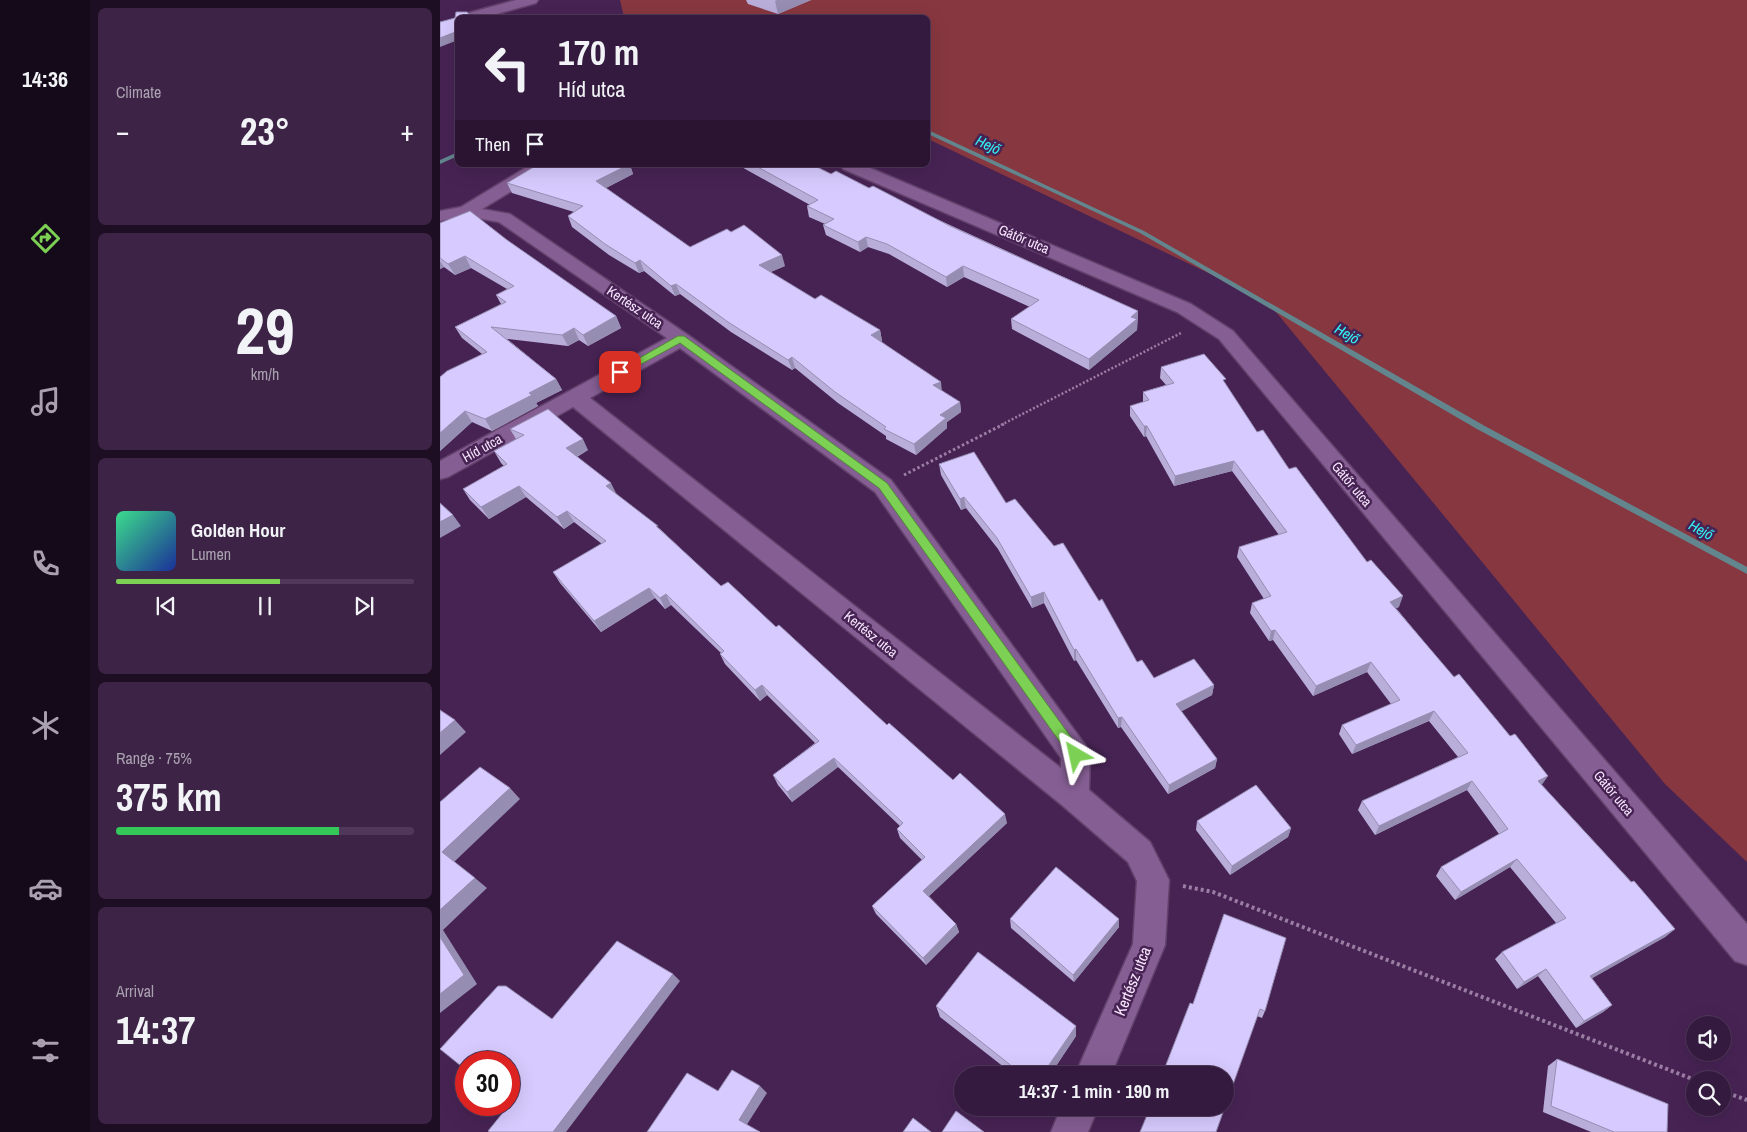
<!DOCTYPE html>
<html lang="en">
<head>
<meta charset="utf-8">
<style>
	body { margin:0; font-family:"Archivo Narrow",sans-serif; background:#3d2346; color:#f1f3f6; height:100vh; display:flex; flex-direction:column; font-size:19px; white-space:nowrap }
	* { box-sizing:border-box; margin:0 }
	p { font-size:16px; color:#aaa1b0 }
	.icon { flex:none; width:28px; height:28px; fill:none; stroke:currentColor; stroke-width:2; stroke-linecap:round; stroke-linejoin:round }
	.map { position:relative; flex:1; overflow:hidden }
	.side { display:flex; flex-direction:column; gap:8px; padding:8px; background:#1d0e23; width:350px }
	.side>* { flex:none }
	.hud { position:absolute; left:15px; top:15px; width:475px; height:152px; border-radius:8px; box-shadow:0 5px 20px #0002,0 0 0 1px #4f3859; background:#351a3f; color:#f1f3f6; overflow:hidden }
	.tools { position:absolute; left:1246px; top:1016px; display:grid; gap:10px }
	.tools a { display:grid; place-items:center; width:45px; height:45px; border-radius:50%; background:#351a3f; box-shadow:0 5px 20px #0002,0 0 0 1px #4f3859; font-size:25px }
	.speed { position:absolute; left:15px; top:1051px; display:flex; gap:10px; font-size:25px; font-weight:700; text-align:center }
	.speed>* { display:grid; place-content:center; width:65px; height:65px; border-radius:50%; background:#351a3f; box-shadow:0 5px 20px #0002,0 0 0 1px #4f3859; line-height:1 }
	.speed .limit { border:8px solid #d22; background:#fff; color:#111 }
	.pin { position:absolute; display:grid; place-items:center; width:42px; height:42px; color:#fff; margin:-21px; border-radius:10px; box-shadow:0 2px 8px #0006 }
	.me { position:absolute; width:55px; margin:-28px; rotate:324deg; stroke-linejoin:round; filter:drop-shadow(0 0 4px #0008) }
	.turn { display:flex; align-items:center; gap:18px; height:105px; padding:0 20px; font-size:22px }
	.turn .icon { width:65px; height:65px; stroke-width:2.5 }
	.turn b { display:block; font-size:35px; line-height:42px }
	.then { display:flex; align-items:center; height:48px; padding:0 20px; background:#0003; gap:10px; font-size:19px }
	.big { font-size:38px; font-weight:700; line-height:1.1 }
	.side .card { flex:1; display:flex; flex-direction:column; justify-content:center; gap:8px; min-width:0; padding:0 18px; border-radius:8px; background:#3d2346 }
	.side .dial { align-items:center; gap:0 }
	.dial b { font-size:65px; line-height:1 }
	.song { display:flex; align-items:center; gap:15px }
	.cover { width:60px; height:60px; border-radius:8px; background:linear-gradient(135deg,hsl(150 70% 55%),hsl(230 70% 35%)) }
	.played { height:5px; border-radius:2px; background:linear-gradient(90deg,#7cd154 55%,#4f3859 55%) }
	.keys { display:flex; justify-content:space-around; direction:ltr }
	.heat { display:flex; justify-content:space-between; align-items:center; font-size:28px; direction:ltr }
	.charge { height:8px; border-radius:4px; background:linear-gradient(90deg,#34c759 75%,#4f3859 0) }
	.trip { position:absolute; left:514px; top:1066px; width:280px; height:50px; border-radius:25px; background:#351a3f; box-shadow:0 5px 20px #0002,0 0 0 1px #4f3859; font-weight:700; line-height:50px; text-align:center }
	main { display:flex; flex:1; min-height:0 }
	.menu { display:flex; flex-direction:column; width:90px; justify-content:space-around; align-items:center; background:#150a19; color:#aaa1b0 }
	.menu .icon { width:35px; height:35px }
	.menu .current { color:#7cd154 }
	.menu b { font-size:22px; color:#f1f3f6 }
	.map>svg:first-child { display:block }
</style>
</head>
<body>
<main>
<nav class="menu">
<b>14:36</b>
<svg class="icon current" aria-label="directions" viewBox="0 0 24 24"><path d="M12 3l9 9-9 9-9-9zM9 14v-3h6M13 9l2 2-2 2"/></svg>
<svg class="icon" aria-label="music" viewBox="0 0 24 24"><path d="M9 18V5l10-2v13"/><circle cx="6" cy="18" r="3"/><circle cx="16" cy="16" r="3"/></svg>
<svg class="icon" aria-label="phone" viewBox="0 0 24 24"><path d="M5 4h4l2 5-3 2q2 4 5 5l2-3 5 2v4C11 20 4 13 5 4z"/></svg>
<svg class="icon" aria-label="climate" viewBox="0 0 24 24"><path d="M12 3v18M4 7l16 10M4 17L20 7"/></svg>
<svg class="icon" aria-label="car" viewBox="0 0 24 24"><path d="M5 17H2v-5l4-1 3-4h7l3 4 3 1v5h-3M9 17h6M6 11h13"/><circle cx="7" cy="17" r="2"/><circle cx="17" cy="17" r="2"/></svg>
<svg class="icon" aria-label="filters" viewBox="0 0 24 24"><path d="M4 7h16M4 17h16"/><circle cx="9" cy="7" r="2"/><circle cx="15" cy="17" r="2"/></svg>
</nav>
<section class="side">
<div class="card"><p>Climate</p>
<div class="heat"><a>−</a><b class="big">23°</b><a>+</a></div>
</div>
<div class="card dial"><b>29</b><p>km/h</p></div>
<div class="card">
<div class="song"><i class="cover"></i><div><b>Golden Hour</b><p>Lumen</p></div></div>
<div class="played"></div>
<div class="keys"><svg class="icon" aria-label="previous" viewBox="0 0 24 24"><path d="M18 5L8 12l10 7zM5 5v14"/></svg><svg class="icon" aria-label="pause" viewBox="0 0 24 24"><path d="M8 5v14M16 5v14"/></svg><svg class="icon" aria-label="next" viewBox="0 0 24 24"><path d="M6 5l10 7-10 7zM19 5v14"/></svg></div>
</div>
<div class="card"><p>Range · 75%</p><b class="big">375 km</b><div class="charge"></div></div>
<div class="card"><p>Arrival</p><b class="big">14:37</b></div>
</section>
<div class="map">
<svg width="1307" height="1132" viewBox="0 0 1307 1132">
	<rect width="100%" height="100%" fill="#472354"/>
	<polygon fill="#87373f" points="180,0 1307,0 1307,862 1225,784 827,301 488,139 488,18 184,17"/>
	<g fill="none" stroke-linecap="round" stroke-linejoin="round">
		<g fill="#63868e" fill-rule="evenodd">
			<polygon points="488,130 704,231 1043,425 1307,567 1307,574 1037,429 700,233 488,134"/>
			<polygon points="18,152 18,156 0,164 0,160"/>
		</g>
		<defs>
			<g id="minor">
				<polygon points="76,0 98,0 96,3 43,18 20,18 21,15"/>
				<path d="M 90,165 L 110,165 L 108,169 L 42,209 L 70,214 L 248,335 L 451,480 L 646,746 L 650,755 L 649,790 L 710,842 L 729,880 L 725,945 L 671,1075 L 635,1075 L 693,944 L 697,881 L 688,862 L 623,806 L 133,407 L 8,477 L 0,479 L 0,461 L 227,338 L 59,222 L 26,216 L 0,221 L 0,211 L 21,207 ZM 240,348 L 435,492 L 621,758 L 621,768 L 150,398 Z"/>
				<polygon points="401,165 423,165 751,304 793,331 1307,924 1307,965 1295,961 779,339 737,312 403,169"/>
				<polygon points="621,1108 658,1108 648,1132 611,1132"/>
			</g>
		</defs>
		<use href="#minor" stroke="#62416b" stroke-width="3"/>
		<polyline stroke="#9a7ea4" stroke-width="2.5" stroke-dasharray="2 2" stroke-linecap="butt" points="561,425 741,333"/>
		<polyline stroke="#9a7ea4" stroke-width="3" stroke-dasharray="2.5 2.5" stroke-linecap="butt" points="464,475 564,424"/>
		<g stroke="#9a7ea4" stroke-width="4" stroke-dasharray="3 3" stroke-linecap="butt">
			<polyline points="743,886 773,892 1255,1080"/>
			<polyline points="1282,1091 1307,1100"/>
		</g>
		<use href="#minor" fill="#855e93" fill-rule="evenodd"/>
	</g>
	<g fill="#b9aeda">
		<polygon points="306,0 371,0 338,14 308,4"/>
		<polygon points="97,165 190,165 193,174 166,188 250,247 345,266 330,272 375,299 440,330 442,341 441,341 502,391 520,402 521,412 507,422 507,428 476,455 446,439 446,436 398,403 355,368 352,370 291,332 240,294 235,296 204,271 199,273 169,255 132,227 128,216 134,212 72,193 67,183"/>
		<polygon points="298,165 373,165 391,174 429,188 698,311 697,330 649,370 572,329 571,319 590,307 524,277 507,287 449,254 428,247 420,252 386,235 383,225 385,224 369,217 367,206 370,205"/>
		<polygon points="0,223 67,240 176,316 181,328 148,346 139,340 128,346 67,339 116,379 122,390 96,403 98,406 52,431 32,422 0,451 0,377 42,354 22,338 15,327 61,304 56,295 67,289 31,268 15,275 4,267 0,269"/>
		<polygon points="721,367 785,383 817,432 849,469 959,607 956,608 1102,785 1235,929 1225,937 1152,978 1172,1005 1163,1012 1136,1028 1098,976 1077,989 1055,959 1062,952 1116,923 1070,867 1015,900 996,876 1001,867 1059,834 1027,790 935,835 918,810 922,801 1018,757 989,721 912,754 899,734 902,725 951,704 927,672 873,696 833,640 829,641 810,613 812,603 824,599 797,557 799,547 839,535 792,471 734,486 706,436 704,437 690,416 690,406 703,402 703,392 726,385 720,378"/>
		<polygon points="70,429 148,450 137,457 177,495 220,529 281,586 336,627 447,725 513,780 567,823 489,896 516,924 519,932 486,965 436,914 432,906 482,860 460,838 457,829 460,826 398,767 352,802 338,785 333,775 375,743 327,695 320,701 285,664 280,654 281,653 231,605 225,609 215,598 161,632 120,583 113,572 162,544 134,522 124,529 86,497 49,519 30,500 23,489 64,466 61,463 54,451 76,439"/>
		<polygon points="499,464 566,503 697,662 714,678 774,685 772,695 741,711 777,759 775,768 728,794 681,727 678,728 636,660 634,661 604,603 592,608 558,549 526,508 521,510 501,475"/>
		<polygon points="757,821 851,828 848,837 790,875 756,830"/>
		<polygon points="784,914 825,1011 822,1018 817,1016 753,1004"/>
		<polygon points="570,919 679,919 679,927 634,982 571,928"/>
		<polygon points="496,1006 636,1026 636,1036 610,1075 574,1075 500,1017"/>
		<polygon points="1117,1059 1227,1132 1151,1132 1103,1112 1108,1066"/>
	</g>
	<g fill="#968db2">
		<polygon points="337,0 371,0 338,14 335,1"/>
		<polygon points="18,31 18,40 0,47 0,38"/>
		<polygon points="188,165 190,165 193,174 160,191 156,181"/>
		<polygon points="426,237 428,247 420,252 418,242"/>
		<polygon points="342,255 345,266 322,276 319,265"/>
		<polygon points="25,256 31,268 15,275 8,264"/>
		<polygon points="200,260 204,271 199,273 195,263"/>
		<polygon points="0,261 4,267 0,269"/>
		<polygon points="523,266 524,277 507,287 506,277"/>
		<polygon points="236,284 240,294 235,296 231,286"/>
		<polygon points="698,311 697,330 649,370 649,359 691,317"/>
		<polygon points="176,316 181,328 148,346 143,335"/>
		<polygon points="134,328 139,340 128,346 122,335"/>
		<polygon points="440,330 442,341 434,345 431,335"/>
		<polygon points="352,357 355,368 352,370 348,360"/>
		<polygon points="116,379 122,390 96,403 98,406 52,431 45,419 89,393"/>
		<polygon points="501,382 502,392 493,385"/>
		<polygon points="520,402 521,412 507,422 507,428 476,455 474,444 500,415"/>
		<polygon points="25,411 32,422 0,451 0,433"/>
		<polygon points="704,426 707,426 706,436 704,437"/>
		<polygon points="143,439 148,450 132,459 126,448"/>
		<polygon points="794,461 792,471 734,486 735,476"/>
		<polygon points="171,483 177,495 166,486"/>
		<polygon points="79,486 86,497 49,519 41,507"/>
		<polygon points="524,497 526,508 521,510 520,499"/>
		<polygon points="127,511 134,522 124,529 117,517"/>
		<polygon points="13,515 21,526 0,538 0,522"/>
		<polygon points="209,588 215,598 161,632 154,621"/>
		<polygon points="604,592 604,603 592,608 591,597"/>
		<polygon points="226,594 231,605 225,609 220,598"/>
		<polygon points="963,596 959,607 947,612 950,602"/>
		<polygon points="835,630 833,640 829,641 831,631"/>
		<polygon points="636,649 636,660 634,661 634,650"/>
		<polygon points="931,662 927,672 873,696 876,686"/>
		<polygon points="322,685 327,695 320,701 315,690"/>
		<polygon points="774,685 772,695 735,715 736,704"/>
		<polygon points="994,711 989,721 912,754 916,745"/>
		<polygon points="682,717 681,727 678,728 678,718"/>
		<polygon points="15,720 26,732 0,755 0,733"/>
		<polygon points="394,758 398,767 352,802 347,792"/>
		<polygon points="777,759 775,768 728,794 729,785"/>
		<polygon points="1108,776 1101,786 1098,781"/>
		<polygon points="1032,781 1027,790 935,835 939,826"/>
		<polygon points="70,788 80,799 14,862 2,852"/>
		<polygon points="565,814 567,823 486,899 483,891"/>
		<polygon points="851,828 848,837 790,875 792,866"/>
		<polygon points="1077,859 1070,867 1015,900 1021,892"/>
		<polygon points="35,878 47,888 3,930 37,984 0,1013 0,910"/>
		<polygon points="679,919 679,927 634,982 633,975"/>
		<polygon points="516,924 519,932 486,965 483,958"/>
		<polygon points="1235,929 1225,937 1142,984 1150,976"/>
		<polygon points="1106,969 1098,976 1077,989 1084,982"/>
		<polygon points="233,974 240,981 126,1132 113,1132"/>
		<polygon points="1172,1005 1163,1012 1136,1028 1144,1021"/>
		<polygon points="636,1026 636,1036 610,1075 602,1075"/>
		<polygon points="320,1086 327,1093 306,1126 299,1120"/>
	</g>
	<g fill="#d7cafe" stroke="#968db2">
		<polygon points="16,12 27,12 32,18 18,18 18,31 0,38 0,22 15,18"/>
		<polygon points="97,165 188,165 156,181 250,247 287,229 291,232 304,225 342,255 319,265 375,299 381,295 440,330 431,335 501,382 493,385 520,402 500,415 506,418 474,444 444,429 446,427 395,392 352,357 348,360 288,322 236,284 231,286 200,260 195,263 165,244 128,216 143,206 67,183"/>
		<polygon points="314,165 373,165 391,174 396,171 429,188 433,186 510,226 698,311 691,317 697,319 649,359 571,319 599,300 523,266 506,277 447,244 426,237 418,242 383,225 394,219 367,206 378,200"/>
		<polygon points="30,211 67,240 176,316 143,335 134,328 122,335 51,327 116,379 89,393 92,395 45,419 25,411 0,433 0,377 7,371 47,352 15,327 66,302 56,295 74,286 25,256 8,264 0,258 0,223"/>
		<polygon points="764,354 786,379 783,380 817,432 823,430 849,469 856,467 927,562 931,560 963,596 950,602 1014,677 1019,674 1070,736 1075,734 1108,776 1098,781 1191,882 1194,881 1235,929 1150,976 1172,1005 1144,1021 1106,969 1084,982 1062,952 1126,918 1077,859 1021,892 1001,867 1068,829 1032,781 939,826 922,801 1028,753 994,711 916,745 902,725 960,700 931,662 876,686 835,630 831,631 812,603 831,596 799,547 847,532 794,461 735,476 707,426 704,426 690,406 709,400 703,392 734,383 721,367"/>
		<polygon points="108,409 143,439 126,448 171,483 166,486 218,526 216,526 281,586 288,582 336,627 339,625 447,725 449,723 513,780 520,773 565,814 483,891 516,924 483,958 432,906 485,857 457,829 463,823 394,758 347,792 333,775 379,741 322,685 315,690 280,654 284,651 226,594 220,598 209,588 154,621 113,572 166,541 127,511 117,517 79,486 41,507 23,489 67,464 54,451 84,435 70,429"/>
		<polygon points="534,452 566,503 575,499 614,546 623,543 659,601 662,599 697,662 702,660 714,678 754,659 774,685 736,704 777,759 729,785 682,717 678,718 636,649 634,650 604,592 591,597 557,538 524,497 520,499 499,464"/>
		<polygon points="0,503 13,515 0,522"/>
		<polygon points="0,710 15,720 0,733"/>
		<polygon points="40,767 70,788 2,852 35,878 0,910 0,802"/>
		<polygon points="816,785 851,828 792,866 757,821"/>
		<polygon points="616,867 679,919 633,975 570,919"/>
		<polygon points="784,914 846,938 825,1011 820,1009 776,1132 700,1132 710,1108 785,1108 785,1075 722,1075 750,1003 753,1004"/>
		<polygon points="0,937 24,975 0,994"/>
		<polygon points="177,941 233,974 113,1132 50,1132 48,1131 70,1104 69,1104 69,1062 26,1062 26,1070 0,1049 58,986 66,986 112,1019"/>
		<polygon points="538,952 636,1026 602,1075 583,1075 496,1006"/>
		<polygon points="1117,1059 1228,1104 1227,1132 1174,1132 1111,1106"/>
		<polygon points="292,1070 320,1086 299,1120 320,1132 207,1132 247,1073 278,1091"/>
		<polygon points="516,1111 544,1132 502,1132"/>
		<polygon points="473,1118 491,1132 463,1132"/>
	</g>
	<polygon fill="#7cd154" stroke="#518837" points="238,336 244,336 447,483 641,751 643,755 641,759 636,761 632,759 439,488 240,343 183,374 180,375 175,372"/>
	<g text-anchor="middle" stroke-width="5" stroke-linejoin="round" paint-order="stroke">
		<g font-size="14" fill="#f7e5fd" stroke="#472354">
			<text transform="translate(584 239) rotate(23)" y="5">Gátőr utca</text>
			<text transform="translate(195 307) rotate(34)" y="5">Kertész utca</text>
			<text transform="translate(42 448) rotate(-29)" y="5">Híd utca</text>
			<text transform="translate(912 484) rotate(50)" y="5">Gátőr utca</text>
			<text transform="translate(431 634) rotate(39)" y="5">Kertész utca</text>
			<text transform="translate(1174 793) rotate(50)" y="5">Gátőr utca</text>
		</g>
		<g font-size="15" font-style="italic" fill="#32f2f6" stroke="#472354">
			<text transform="translate(548 145) rotate(25)" y="5">Hejő</text>
			<text transform="translate(907 334) rotate(30)" y="5">Hejő</text>
			<text transform="translate(1261 530) rotate(28)" y="5">Hejő</text>
		</g>
		<g font-size="16" fill="#f7e5fd" stroke="#472354">
			<text transform="translate(692 981) rotate(-68)" y="6">Kertész utca</text>
		</g>
	</g>
</svg>
<div class="tools">
<a><svg class="icon" aria-label="sound" viewBox="0 0 24 24"><path d="M4 9h4l5-4v14l-5-4H4zM17 9q2 3 0 6"/></svg></a>
<a><svg class="icon" aria-label="search" viewBox="0 0 24 24"><circle cx="10" cy="10" r="6"/><path d="M15 15l6 6"/></svg></a>
</div>
<div class="speed"><div class="limit">30</div></div>
<div class="pin" style="left:180px;top:372px;background:#d93025"><svg class="icon" aria-label="arrive" viewBox="0 0 24 24"><path d="M6 21V4h12l-3 4 3 4H6"/></svg></div>
<svg class="me" style="left:636px;top:755px" viewBox="-20 -20 40 40"><path d="M0-17L14 15 0 8-14 15z" fill="#7cd154" stroke="#fff" stroke-width="4"/></svg>
<div class="trip">14:37 · 1 min · 190 m</div>
<div class="hud">
<div class="turn"><svg class="icon" aria-label="left" viewBox="0 0 24 24"><path d="M17 20v-9H6M10 6l-5 5 5 5"/></svg><div><b>170 m</b>Híd utca</div></div>
<div class="then">Then<svg class="icon" aria-label="arrive" viewBox="0 0 24 24"><path d="M6 21V4h12l-3 4 3 4H6"/></svg></div>
</div>
</div>
</main>
</body>
</html>
